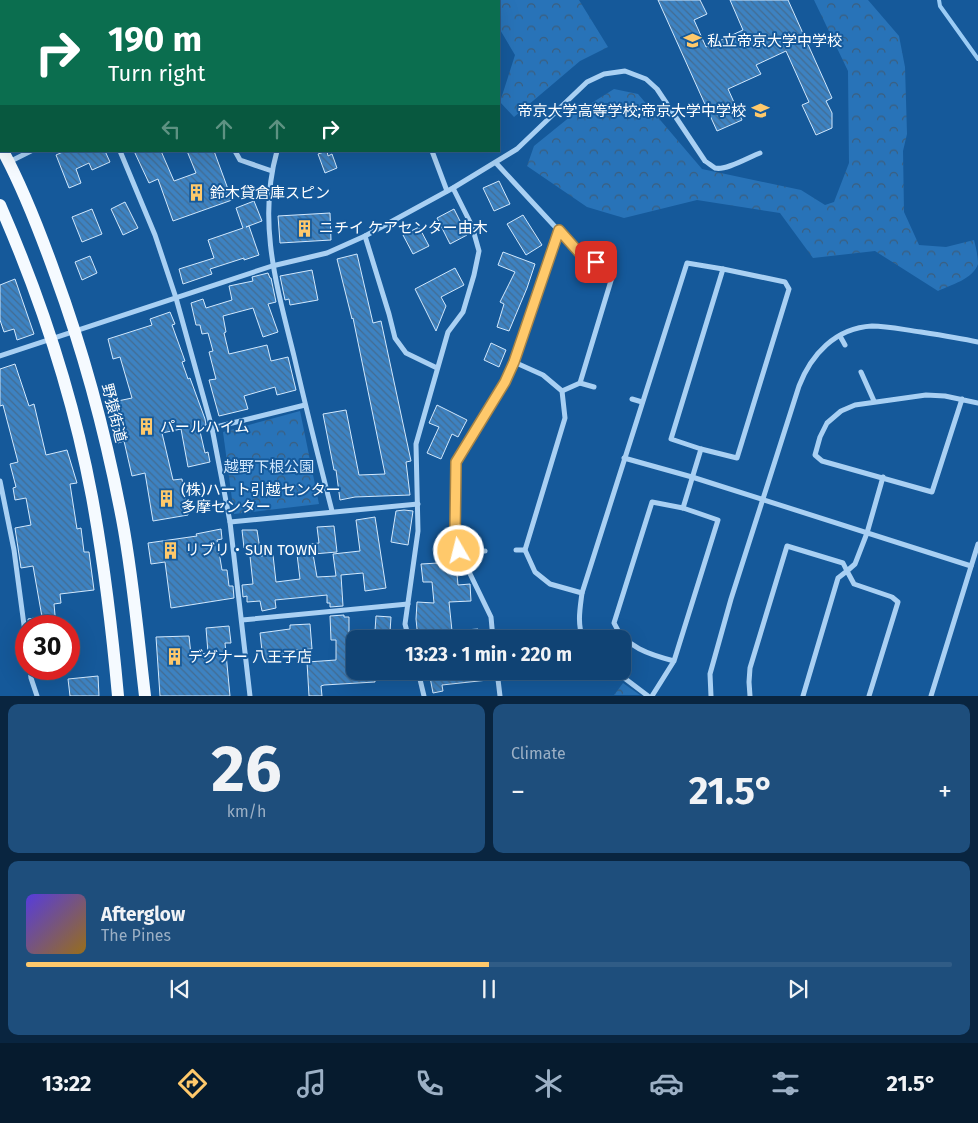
<!DOCTYPE html>
<html lang="en">
<head>
<meta charset="utf-8">
<style>
	body { margin:0; font-family:"Fira Sans","Noto Sans JP",sans-serif; background:#1e4e7c; color:#f1f3f6; height:100vh; display:flex; flex-direction:column; font-size:19px; white-space:nowrap }
	* { box-sizing:border-box; margin:0 }
	p { font-size:16px; color:#9cb0c5 }
	.icon { flex:none; width:28px; height:28px; fill:none; stroke:currentColor; stroke-width:2; stroke-linecap:round; stroke-linejoin:round }
	.map { position:relative; height:696px; overflow:hidden }
	.side { display:flex; flex-direction:column; gap:8px; padding:8px; background:#092540; flex:1 }
	.side>* { flex:none }
	.hud { position:absolute; left:0px; top:0px; width:500px; height:152px; box-shadow:0 5px 20px #0002,0 0 0 1px #305c86; background:#0b6e4f; color:#fff; overflow:hidden }
	.speed { position:absolute; left:15px; top:615px; display:flex; gap:10px; font-size:25px; font-weight:700; text-align:center }
	.speed>* { display:grid; place-content:center; width:65px; height:65px; border-radius:50%; background:#104374; box-shadow:0 5px 20px #0002,0 0 0 1px #305c86; line-height:1 }
	.speed .limit { border:8px solid #d22; background:#fff; color:#111 }
	.pin { position:absolute; display:grid; place-items:center; width:42px; height:42px; color:#fff; margin:-21px; border-radius:10px; box-shadow:0 2px 8px #0006 }
	.me { position:absolute; width:55px; margin:-28px; rotate:352deg; stroke-linejoin:round; filter:drop-shadow(0 0 4px #0008) }
	.turn { display:flex; align-items:center; gap:18px; height:105px; padding:0 25px; font-size:22px }
	.turn .icon { width:65px; height:65px; stroke-width:2.5 }
	.turn b { display:block; font-size:35px; line-height:42px }
	.lanes { display:flex; align-items:center; height:48px; padding:0 25px; background:#0003; justify-content:center; gap:25px; direction:ltr }
	.lanes .off { opacity:.35 }
	.big { font-size:38px; font-weight:700; line-height:1.1 }
	.side .card { flex:1; display:flex; flex-direction:column; justify-content:center; gap:8px; min-width:0; padding:0 18px; border-radius:10px; background:#1e4e7c }
	.side .dial { align-items:center; gap:0 }
	.dial b { font-size:65px; line-height:1 }
	.song { display:flex; align-items:center; gap:15px }
	.cover { width:60px; height:60px; border-radius:8px; background:linear-gradient(135deg,hsl(250 70% 55%),hsl(40 70% 35%)) }
	.played { height:5px; border-radius:2px; background:linear-gradient(90deg,#ffc96b 50%,#305c86 50%) }
	.keys { display:flex; justify-content:space-around; direction:ltr }
	.heat { display:flex; justify-content:space-between; align-items:center; font-size:28px; direction:ltr }
	.side .tiles { flex:1; display:grid; gap:8px; grid-template-columns:1fr 1fr }
	.card:last-child { grid-column:span 2 }
	.trip { position:absolute; left:346px; top:630px; width:285px; height:50px; border-radius:10px; background:#104374; box-shadow:0 5px 20px #0002,0 0 0 1px #305c86; font-weight:700; line-height:50px; text-align:center }
	.menu { display:flex; height:80px; justify-content:space-around; align-items:center; background:#061b2e; color:#9cb0c5 }
	.menu .icon { width:35px; height:35px }
	.menu .current { color:#ffc96b }
	.menu b { font-size:22px; color:#f1f3f6 }
	.map>svg:first-child { display:block }
</style>
</head>
<body>
<div class="map">
<svg width="978" height="696" viewBox="0 0 978 696">
	<defs>
		<pattern id="forest-crowns" width="20" height="18" patternUnits="userSpaceOnUse" patternTransform="scale(1.25)"><rect width="20" height="18" fill="#2873b8"/><path d="M2 6a3 3 0 1 1 6 0M12 15a3 3 0 1 1 6 0" fill="none" stroke="#3c5e7d"/></pattern>
		<pattern id="building-back-hatch" width="6" height="6" patternUnits="userSpaceOnUse" patternTransform="scale(1.25)"><rect width="6" height="6" fill="#3d82c1"/><path d="M-1 5l2 2M0 0l6 6M5-1l2 2" fill="none" stroke="#436c92"/></pattern>
	</defs>
	<rect width="100%" height="100%" fill="#15599a"/>
	<g fill="url(#forest-crowns)">
		<polygon points="494,0 579,0 608,47 580,61 514,117 500,102 515,55 499,28 499,1"/>
		<path d="M 814,0 L 868,0 L 899,36 L 905,67 L 907,134 L 903,151 L 904,212 L 919,245 L 946,247 L 974,240 C 976,247 978,257 978,264 C 973,279 951,285 938,291 L 875,251 L 813,258 L 780,213 L 697,200 L 624,218 L 587,207 L 527,166 L 534,146 L 571,116 L 614,89 L 638,94 L 702,169 L 801,190 L 825,205 L 834,202 L 849,163 L 848,71 Z"/>
		<polygon points="300,411 319,504 234,514 223,432"/>
		<polygon points="623,683 640,695 614,695"/>
	</g>
	<g fill="none" stroke-linecap="round" stroke-linejoin="round">
		<polyline stroke="#9bccf5" stroke-width="4" points="939,0 940,6 978,59"/>
	</g>
	<g fill="url(#building-back-hatch)" stroke="#d1e8fd">
		<polygon points="658,0 700,0 707,14 694,20 706,47 743,30 730,0 788,0 832,98 826,101 832,113 832,128 816,135 802,105 809,102 786,51 756,65 761,74 728,89 742,120 717,131"/>
		<polygon points="65,151 105,151 110,162 92,170 89,163 76,169 81,183 69,188 56,155"/>
		<polygon points="134,151 161,151 174,181 196,173 187,151 214,151 232,200 173,221 158,179 149,183"/>
		<polygon points="327,151 328,156 332,154 337,168 325,173 318,154"/>
		<polygon points="499,181 510,204 494,211 483,188"/>
		<polygon points="254,201 262,221 246,227 249,226 259,255 244,260 244,258 210,269 212,274 183,284 179,269 214,258 208,240 243,228 236,208"/>
		<polygon points="125,202 138,228 123,235 111,209"/>
		<polygon points="92,209 102,234 82,242 72,217"/>
		<polygon points="454,209 467,235 450,244 437,218"/>
		<polygon points="330,213 331,240 280,243 278,216"/>
		<polygon points="523,215 542,245 526,255 507,224"/>
		<polygon points="419,227 429,246 413,254 403,235"/>
		<polygon points="503,252 535,264 527,288 509,331 497,327 504,304 500,302 515,272 498,265"/>
		<polygon points="357,254 373,323 381,321 411,461 406,462 410,495 355,497 340,500 336,470 334,470 323,414 346,410 359,475 385,474 353,318 352,319 337,259"/>
		<polygon points="90,256 97,273 82,280 75,262"/>
		<polygon points="455,268 464,285 441,297 446,306 436,331 415,289"/>
		<polygon points="312,270 318,300 290,305 289,299 285,300 280,276"/>
		<polygon points="268,273 270,278 271,278 276,302 268,304 278,332 263,337 253,308 223,316 226,332 224,333 229,354 267,345 271,361 288,357 296,390 277,395 275,387 244,396 248,409 219,416 209,380 216,379 209,352 213,351 208,333 202,334 200,325 196,325 191,303 203,299 206,308 232,300 229,286 253,281 252,277"/>
		<polygon points="15,279 34,334 17,340 14,329 4,332 0,320 0,285"/>
		<polygon points="170,312 175,324 172,325 185,361 182,362 188,379 190,378 205,419 206,425 199,427 205,453 208,452 210,462 188,467 181,429 162,433 173,480 182,479 188,515 153,521 145,473 132,476 124,441 118,443 114,424 118,423 113,402 132,398 120,357 113,359 108,339 152,325 150,319"/>
		<polygon points="491,343 506,350 499,367 484,360"/>
		<polygon points="15,364 29,406 34,404 46,455 67,450 77,483 70,484 77,529 81,528 84,552 89,552 94,590 60,594 61,603 54,604 56,626 29,626 28,619 42,617 33,566 21,568 15,528 31,525 26,498 15,500 13,488 16,487 10,464 18,462 3,405 0,406 0,369"/>
		<polygon points="437,405 467,420 458,437 452,434 441,459 427,453 439,427 429,423"/>
		<polygon points="404,510 413,511 408,545 391,542 396,511"/>
		<polygon points="375,517 386,588 365,591 363,573 341,575 343,606 330,607 330,603 327,603 327,595 275,600 276,608 262,611 260,601 247,602 247,596 243,597 242,585 253,584 249,547 244,548 242,530 257,530 261,556 273,555 276,582 300,579 296,546 319,543 317,527 334,526 337,552 313,554 317,577 336,576 333,554 360,551 356,520"/>
		<polygon points="221,529 222,539 217,540 222,570 227,570 229,586 233,586 234,598 171,608 165,562 151,564 148,543 197,536 196,534"/>
		<polygon points="456,562 458,585 470,584 471,601 449,602 452,631 478,629 479,639 418,639 416,619 417,602 434,603 432,582 423,582 421,564"/>
		<polygon points="344,615 344,617 349,617 349,645 355,645 355,671 375,671 375,682 324,685 321,686 322,696 309,696 307,662 336,660 336,640 331,640 330,616"/>
		<polygon points="376,616 391,617 390,632 375,631"/>
		<polygon points="310,624 312,649 283,651 284,657 263,660 260,633 290,629 290,625"/>
		<polygon points="229,626 231,643 225,643 230,696 160,696 156,637 189,636 191,655 208,653 206,628"/>
		<polygon points="435,671 487,671 488,680 442,685 443,691 433,693 429,672"/>
		<polygon points="98,676 99,696 70,696 68,679"/>
	</g>
	<g fill="none" stroke-linecap="round" stroke-linejoin="round">
		<g stroke="#a9d0f3" stroke-width="5">
			<polyline points="144,0 145,1"/>
			<polyline points="242,0 243,1"/>
			<polyline points="370,0 371,1"/>
			<polyline points="120,151 155,235 176,298 212,428 230,522 250,696"/>
			<polyline points="235,151 240,160 272,171"/>
			<path d="M 277,151 C 257,222 277,287 294,356 C 306,408 319,460 332,511"/>
			<polyline points="432,151 447,191"/>
			<polyline points="9,162 31,151"/>
			<polyline points="496,163 584,258 609,267 613,274 580,383 562,391"/>
			<polyline points="365,236 389,314 395,338 406,353 437,368"/>
			<polygon points="723,269 785,282 789,289 737,458 701,449 671,439"/>
			<polyline points="840,336 845,345"/>
			<path d="M 0,356 L 272,266 L 327,253 L 365,236 L 453,188 L 517,149 L 587,82 L 604,74 L 625,71 L 646,79 L 657,89 L 705,161 C 708,163 712,166 715,168 C 726,171 749,157 760,153"/>
			<polyline points="514,362 543,375 562,391 565,418 525,550 535,572 550,584 582,593"/>
			<polyline points="861,372 874,401"/>
			<polyline points="580,383 594,387"/>
			<polyline points="632,399 642,402"/>
			<polyline points="962,399 932,492 822,461 815,455 820,437 827,423 841,411 855,405 926,395 945,396 978,403"/>
			<polyline points="212,428 305,405"/>
			<polyline points="624,458 692,477 971,566"/>
			<polyline points="0,481 14,550 26,640"/>
			<polyline points="683,508 701,449"/>
			<polyline points="230,522 418,504"/>
			<polyline points="516,550 525,550"/>
			<polyline points="459,551 485,551"/>
			<polyline points="242,620 408,604"/>
			<polyline points="409,639 405,624 418,531 416,444 448,332 463,312 474,275 479,251 472,226 453,188"/>
			<polyline points="493,639 491,617 459,551 455,534 457,462 505,382 514,362 559,230"/>
			<path d="M 583,639 C 577,623 580,609 582,593 L 687,263 L 723,269"/>
			<polyline points="30,669 31,678 37,696"/>
			<polyline points="418,671 424,696"/>
			<polyline points="497,671 500,696"/>
			<polyline points="615,671 648,696"/>
			<path d="M 652,696 L 674,661 L 718,520 L 683,508 L 652,502 L 614,623 C 624,647 651,655 674,661"/>
			<path d="M 711,696 L 710,674 L 731,599 L 799,386 C 811,355 835,328 872,326 C 888,326 905,330 921,332 C 940,335 959,338 978,342"/>
			<polyline points="750,696 749,682 750,668 787,546 843,563 847,571 855,564 867,533 883,477"/>
			<polyline points="803,696 838,578 847,571 854,584 892,597 898,602 869,696"/>
			<polyline points="931,696 978,544"/>
		</g>
		<g stroke="#f5faff" stroke-width="12">
			<path d="M 3,151 C 24,190 40,232 55,274 C 84,353 106,435 122,519 C 133,577 138,636 145,696"/>
			<path d="M 0,205 C 41,299 73,396 92,497 C 104,563 112,629 118,696"/>
		</g>
	</g>
	<g fill="none" stroke-linecap="round" stroke-linejoin="round">
		<defs>
			<polyline id="route" points="459,551 455,534 456,462 505,382 514,362 559,230 584,258 596,262"/>
		</defs>
		<use href="#route" stroke="#a68346" stroke-width="12"/>
		<use href="#route" stroke="#ffc96b" stroke-width="9"/>
	</g>
	<defs>
		<symbol id="school-bare" viewBox="-9 -9 18 18"><path d="M0-5L7-2L0 1L-7-2ZM-4 1L0 2.5L4 1V4Q0 6-4 4Z" fill="#ffc96b" stroke="#15599a" stroke-width="2.5" paint-order="stroke"/></symbol>
		<symbol id="building-bare" viewBox="-9 -9 18 18"><path d="M-4-6H4V6H1V3H-1V6H-4ZM-2.5-4.3h1.7v1.8h-1.7ZM.8-4.3h1.7v1.8H.8ZM-2.5-1h1.7V.8h-1.7ZM.8-1h1.7V.8H.8Z" fill="#ffc96b" stroke="#15599a" stroke-width="2.5" paint-order="stroke"/></symbol>
	</defs>
	<g fill-rule="evenodd">
		<use href="#school-bare" x="680" y="28" width="25" height="25"/>
		<use href="#school-bare" x="748" y="98" width="25" height="25"/>
		<use href="#building-bare" x="184" y="180" width="25" height="25"/>
		<use href="#building-bare" x="292" y="216" width="25" height="25"/>
		<use href="#building-bare" x="134" y="414" width="25" height="25"/>
		<use href="#building-bare" x="154" y="486" width="25" height="25"/>
		<use href="#building-bare" x="158" y="538" width="25" height="25"/>
		<use href="#building-bare" x="162" y="644" width="25" height="25"/>
	</g>
	<g text-anchor="middle" stroke-width="4" stroke-linejoin="round" paint-order="stroke">
		<g font-size="15" fill="#fff" stroke="#15599a" text-anchor="start">
			<text x="707" y="46">私立帝京大学中学校</text>
			<text x="746" y="116" text-anchor="end">帝京大学高等学校;帝京大学中学校</text>
			<text x="210" y="198">鈴木貸倉庫スピン</text>
			<text x="319" y="233">ニチイ ケアセンター由木</text>
			<text x="160" y="432">パールハイム</text>
			<text x="181" y="495">(株)ハート引越センター<tspan x="181" dy="17">多摩センター</tspan></text>
			<text x="185" y="555">リブリ・SUN TOWN</text>
			<text x="188" y="662">デグナー 八王子店</text>
		</g>
		<g font-size="15" fill="#fff" stroke="#15599a">
			<text transform="translate(114 413) rotate(76)" y="5">野猿街道</text>
		</g>
		<g font-size="15" fill="#d1e8fd" stroke="#15599a">
			<text x="269" y="472">越野下根公園</text>
		</g>
	</g>
</svg>
<div class="speed"><div class="limit">30</div></div>
<div class="pin" style="left:596px;top:262px;background:#d93025"><svg class="icon" aria-label="arrive" viewBox="0 0 24 24"><path d="M6 21V4h12l-3 4 3 4H6"/></svg></div>
<svg class="me" style="left:459px;top:551px" viewBox="-20 -20 40 40"><circle r="17" fill="#ffc96b" stroke="#fff" stroke-width="3"/><path d="M0-11L8 9 0 5-8 9z" fill="#fff"/></svg>
<div class="trip">13:23 · 1 min · 220 m</div>
<div class="hud">
<div class="turn"><svg class="icon" aria-label="right" viewBox="0 0 24 24"><path d="M7 20v-9h11M14 6l5 5-5 5"/></svg><div><b>190 m</b>Turn right</div></div>
<div class="lanes"><svg class="icon off" aria-label="left" viewBox="0 0 24 24"><path d="M17 20v-9H6M10 6l-5 5 5 5"/></svg><svg class="icon off" aria-label="ahead" viewBox="0 0 24 24"><path d="M12 20V5M6 11l6-6 6 6"/></svg><svg class="icon off" aria-label="ahead" viewBox="0 0 24 24"><path d="M12 20V5M6 11l6-6 6 6"/></svg><svg class="icon" aria-label="right" viewBox="0 0 24 24"><path d="M7 20v-9h11M14 6l5 5-5 5"/></svg></div>
</div>
</div>
<section class="side">
<div class="tiles">
<div class="card dial"><b>26</b><p>km/h</p></div>
<div class="card"><p>Climate</p>
<div class="heat"><a>−</a><b class="big">21.5°</b><a>+</a></div>
</div>
<div class="card">
<div class="song"><i class="cover"></i><div><b>Afterglow</b><p>The Pines</p></div></div>
<div class="played"></div>
<div class="keys"><svg class="icon" aria-label="previous" viewBox="0 0 24 24"><path d="M18 5L8 12l10 7zM5 5v14"/></svg><svg class="icon" aria-label="pause" viewBox="0 0 24 24"><path d="M8 5v14M16 5v14"/></svg><svg class="icon" aria-label="next" viewBox="0 0 24 24"><path d="M6 5l10 7-10 7zM19 5v14"/></svg></div>
</div>
</div>
</section>
<nav class="menu">
<b>13:22</b>
<svg class="icon current" aria-label="directions" viewBox="0 0 24 24"><path d="M12 3l9 9-9 9-9-9zM9 14v-3h6M13 9l2 2-2 2"/></svg>
<svg class="icon" aria-label="music" viewBox="0 0 24 24"><path d="M9 18V5l10-2v13"/><circle cx="6" cy="18" r="3"/><circle cx="16" cy="16" r="3"/></svg>
<svg class="icon" aria-label="phone" viewBox="0 0 24 24"><path d="M5 4h4l2 5-3 2q2 4 5 5l2-3 5 2v4C11 20 4 13 5 4z"/></svg>
<svg class="icon" aria-label="climate" viewBox="0 0 24 24"><path d="M12 3v18M4 7l16 10M4 17L20 7"/></svg>
<svg class="icon" aria-label="car" viewBox="0 0 24 24"><path d="M5 17H2v-5l4-1 3-4h7l3 4 3 1v5h-3M9 17h6M6 11h13"/><circle cx="7" cy="17" r="2"/><circle cx="17" cy="17" r="2"/></svg>
<svg class="icon" aria-label="filters" viewBox="0 0 24 24"><path d="M4 7h16M4 17h16"/><circle cx="9" cy="7" r="2"/><circle cx="15" cy="17" r="2"/></svg>
<b>21.5°</b>
</nav>
</body>
</html>
